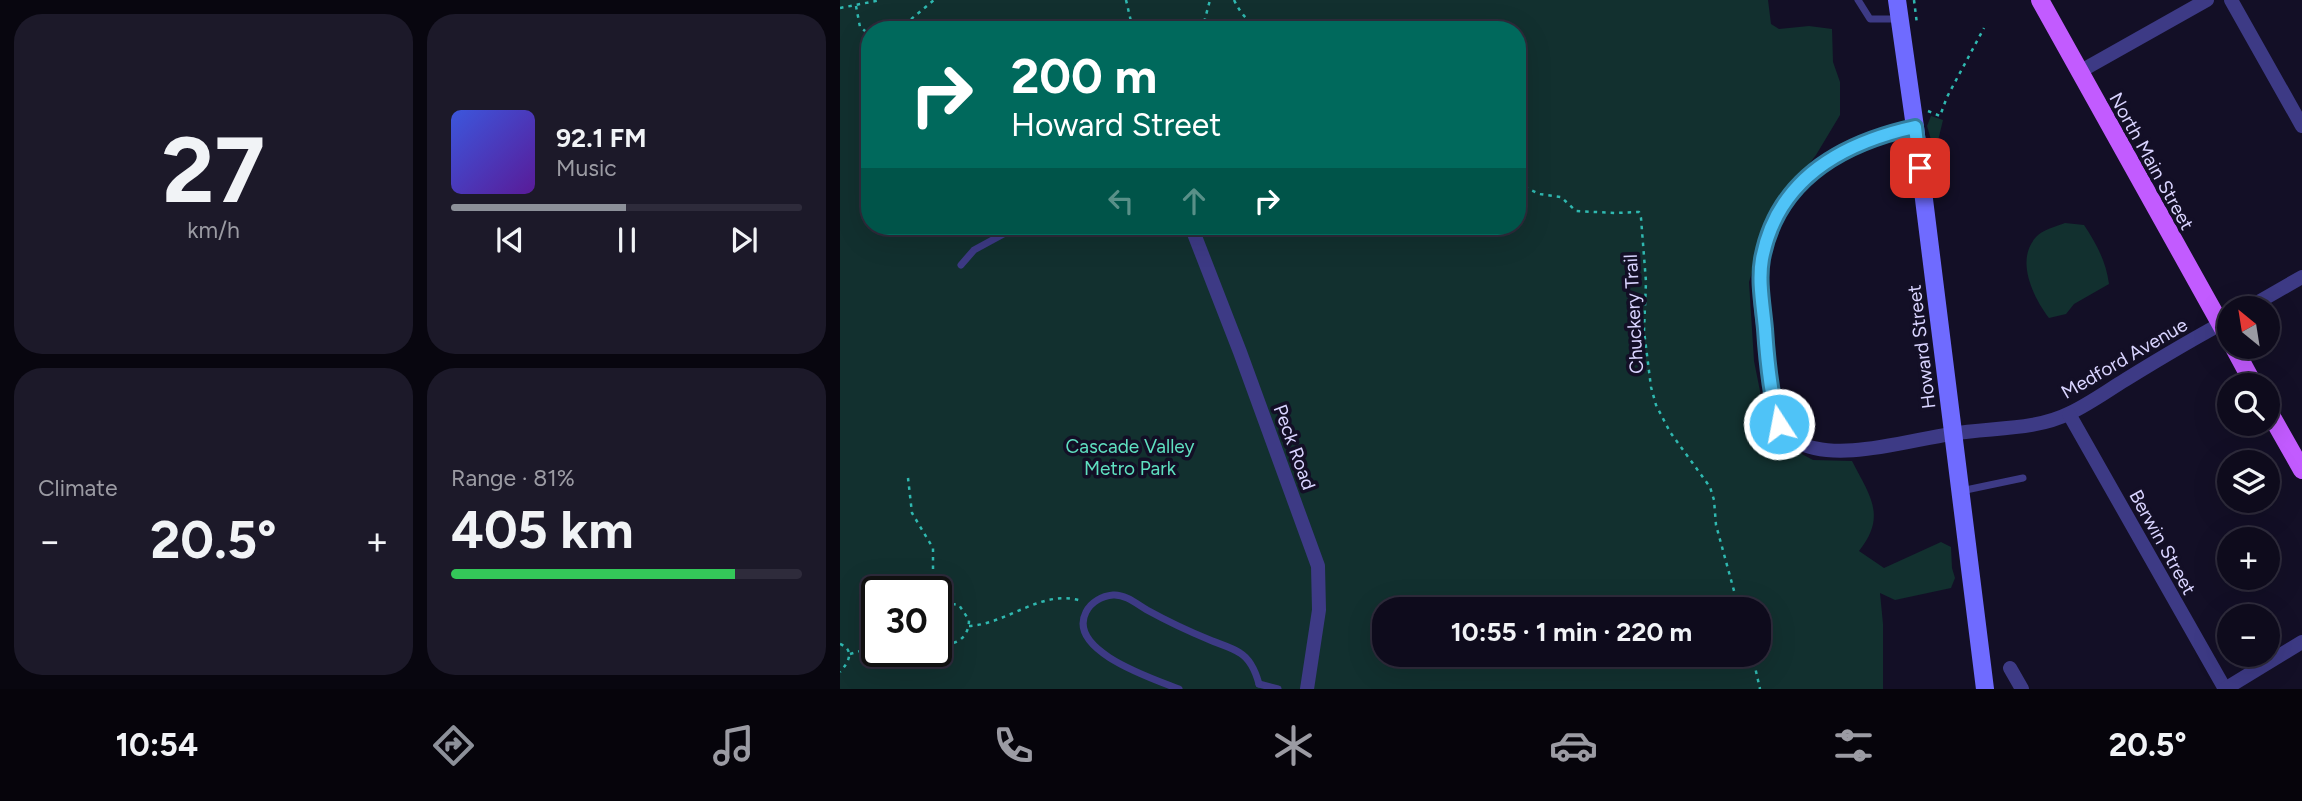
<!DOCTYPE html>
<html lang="en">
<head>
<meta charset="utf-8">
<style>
	body { margin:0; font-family:Figtree,sans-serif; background:#1c1929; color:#f1f3f6; height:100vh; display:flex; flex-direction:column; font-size:26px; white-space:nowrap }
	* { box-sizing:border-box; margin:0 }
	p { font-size:23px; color:#9b9ba3 }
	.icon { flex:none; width:38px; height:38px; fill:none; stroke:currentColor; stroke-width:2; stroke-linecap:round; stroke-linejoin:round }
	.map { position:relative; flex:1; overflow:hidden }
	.sheet { display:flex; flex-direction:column; gap:14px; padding:14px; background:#08060f; width:840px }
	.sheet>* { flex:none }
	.top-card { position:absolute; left:21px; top:21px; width:665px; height:214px; border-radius:28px; box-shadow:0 7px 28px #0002,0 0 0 2px #2e2b3b; background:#00695c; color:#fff; overflow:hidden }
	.needle { width:46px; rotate:330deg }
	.tools { position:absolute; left:1377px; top:296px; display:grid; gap:14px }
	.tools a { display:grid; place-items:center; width:63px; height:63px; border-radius:50%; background:#0e0b1c; box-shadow:0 7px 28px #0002,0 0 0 2px #2e2b3b; font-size:35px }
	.speed { position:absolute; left:21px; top:576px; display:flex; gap:14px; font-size:35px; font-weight:700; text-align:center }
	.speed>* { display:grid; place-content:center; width:91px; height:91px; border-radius:50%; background:#0e0b1c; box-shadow:0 7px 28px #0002,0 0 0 2px #2e2b3b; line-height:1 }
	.speed .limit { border:4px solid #111; border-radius:10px; background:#fff; color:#111 }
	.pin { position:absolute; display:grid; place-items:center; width:60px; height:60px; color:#fff; margin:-30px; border-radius:14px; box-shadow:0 4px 10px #0006 }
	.me { position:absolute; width:77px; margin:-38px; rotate:349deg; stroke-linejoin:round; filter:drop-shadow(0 0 5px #0008) }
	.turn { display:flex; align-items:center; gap:24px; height:147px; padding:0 35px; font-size:32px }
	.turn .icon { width:91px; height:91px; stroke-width:2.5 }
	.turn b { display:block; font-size:49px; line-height:60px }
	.lanes { display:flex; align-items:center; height:66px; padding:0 35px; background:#0003; justify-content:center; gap:35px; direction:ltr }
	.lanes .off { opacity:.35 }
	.big { font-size:52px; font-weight:700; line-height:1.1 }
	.sheet .card { flex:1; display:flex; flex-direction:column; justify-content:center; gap:10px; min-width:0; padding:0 24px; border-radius:28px; background:#1c1929 }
	.sheet .dial { align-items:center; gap:0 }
	.dial b { font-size:91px; line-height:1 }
	.song { display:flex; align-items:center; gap:21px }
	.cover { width:84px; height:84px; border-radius:10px; background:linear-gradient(135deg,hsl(230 70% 55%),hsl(270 70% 35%)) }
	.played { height:7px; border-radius:4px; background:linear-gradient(90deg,#8c9099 50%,#2e2b3b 50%) }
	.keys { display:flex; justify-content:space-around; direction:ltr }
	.heat { display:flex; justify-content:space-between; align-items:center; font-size:38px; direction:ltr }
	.charge { height:10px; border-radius:5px; background:linear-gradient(90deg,#34c759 81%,#2e2b3b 0) }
	.sheet .tiles { flex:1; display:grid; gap:14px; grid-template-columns:repeat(2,1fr) }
	.trip { position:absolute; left:532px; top:597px; width:399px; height:70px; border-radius:28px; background:#0e0b1c; box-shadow:0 7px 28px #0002,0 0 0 2px #2e2b3b; font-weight:700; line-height:70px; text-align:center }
	.tabs { display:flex; height:112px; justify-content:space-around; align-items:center; background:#06040b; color:#9b9ba3 }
	.tabs .icon { width:49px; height:49px }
	.tabs .on { color:#8c9099 }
	.tabs b { font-size:32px; color:#f1f3f6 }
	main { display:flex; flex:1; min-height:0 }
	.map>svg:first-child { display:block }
</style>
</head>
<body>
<main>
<section class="sheet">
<div class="tiles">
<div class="card dial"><b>27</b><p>km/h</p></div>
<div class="card">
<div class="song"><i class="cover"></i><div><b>92.1 FM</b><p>Music</p></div></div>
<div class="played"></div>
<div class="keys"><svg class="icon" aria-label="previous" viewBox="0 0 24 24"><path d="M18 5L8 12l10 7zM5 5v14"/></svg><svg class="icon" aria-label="pause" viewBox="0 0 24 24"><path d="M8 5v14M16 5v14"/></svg><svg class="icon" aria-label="next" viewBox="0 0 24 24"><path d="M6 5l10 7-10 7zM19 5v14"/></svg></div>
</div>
<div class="card"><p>Climate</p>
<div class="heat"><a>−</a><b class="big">20.5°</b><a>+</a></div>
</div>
<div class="card"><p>Range · 81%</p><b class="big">405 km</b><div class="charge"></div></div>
</div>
</section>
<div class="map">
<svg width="1462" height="689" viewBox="0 0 1462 689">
	<rect width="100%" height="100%" fill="#130f26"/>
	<g fill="#12302f" fill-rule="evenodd">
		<path d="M 0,0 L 928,0 L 931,24 L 939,29 L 969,26 L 992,29 L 993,62 L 1000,82 L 1000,115 L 976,155 L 930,215 L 909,282 L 914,361 L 921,396 L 931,424 L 941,443 L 973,460 L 1012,461 C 1030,496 1047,516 1019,551 L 1044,568 L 1101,542 L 1111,547 L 1112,568 L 1115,578 L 1111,588 L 1055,600 L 1040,593 L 1043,624 L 1043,689 L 0,689 ZM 30,30 L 677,30 L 677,226 L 30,226 ZM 37,592 L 96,592 L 96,651 L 37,651 ZM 544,609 L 919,609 L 919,654 L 544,654 Z"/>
		<polygon points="1091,116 1103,120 1095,153 1087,126"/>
		<path d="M 1225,223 L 1244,225 C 1256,243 1266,261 1269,284 L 1234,304 L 1226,314 L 1209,318 C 1193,297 1175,260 1196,237 C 1202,230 1217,226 1225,223 Z"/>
	</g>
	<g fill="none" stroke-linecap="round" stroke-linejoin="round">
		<g stroke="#2fb8b0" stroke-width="2.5" stroke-dasharray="3.5 5" stroke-linecap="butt">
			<polyline points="286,0 293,30"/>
			<path d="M 394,0 C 402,16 410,25 427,30"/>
			<polyline points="1074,0 1077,24"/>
			<polyline points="16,6 20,27 30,35"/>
			<polyline points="0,8 41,0"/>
			<polyline points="58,30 94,0"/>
			<polyline points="362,30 370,0"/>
			<path d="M 476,30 C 496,25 513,18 532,30"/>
			<polyline points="588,30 599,24 615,23 620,30"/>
			<polyline points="1088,111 1100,116 1107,97 1144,28"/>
			<polyline points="677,183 699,194 721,197 736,211 775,213 799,212 801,218 806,282 804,331 811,387 816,405 830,432 870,487 874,500 876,525 899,609"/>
			<polyline points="68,478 72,513 93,548 93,577 101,604"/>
			<path d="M 96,607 L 107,603 L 119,605 L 129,620 C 129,639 113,649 96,640"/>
			<path d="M 129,626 C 168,624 202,588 242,601"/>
			<path d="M 0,644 C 15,650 9,662 0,672"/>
			<polyline points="10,654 37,646"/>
			<polyline points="912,654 920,689"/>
		</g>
		<g stroke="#3d3a85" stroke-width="7">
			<polyline points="1018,0 1030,19 1059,19"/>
			<polyline points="121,265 134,250 178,226"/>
			<polyline points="1121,491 1183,478"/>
			<polyline points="419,684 438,689"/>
			<path d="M 339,689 C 314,679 226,651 246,612 C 251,602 262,596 273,595 C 285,594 297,604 307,610 C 327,621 348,631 370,640 C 379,644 391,647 400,653 C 410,659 416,673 419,684"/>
		</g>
		<g stroke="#3d3a85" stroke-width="14">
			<polyline points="1391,0 1462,126"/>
			<polyline points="1239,72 1367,0"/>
			<path d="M 1075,127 C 1003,143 936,179 922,259 C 916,293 924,331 929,365 C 932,390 930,426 956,441 C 994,464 1069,440 1111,434 C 1151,427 1194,431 1230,413 C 1249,404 1267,391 1285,380 C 1319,359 1354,338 1390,319"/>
			<polyline points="351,226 400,352 478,566 479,610 467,689"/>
			<polyline points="1408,308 1462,277"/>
			<polyline points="1229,414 1385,689"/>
			<polyline points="1170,668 1182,689"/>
			<polyline points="1385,689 1462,642"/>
		</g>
		<polyline stroke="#6f6bff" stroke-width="18" points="1057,0 1075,127 1145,689"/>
		<g stroke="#c25bff" stroke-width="18">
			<polyline points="1200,0 1390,341"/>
			<polyline points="1393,346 1414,385"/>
			<polyline points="1428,410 1462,470"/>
		</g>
	</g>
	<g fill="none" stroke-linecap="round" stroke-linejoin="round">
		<defs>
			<path id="route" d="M 939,424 C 930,394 927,360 925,329 C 923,306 918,281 922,259 C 937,179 1002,143 1075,127 L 1080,168"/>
		</defs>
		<use href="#route" stroke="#337fa1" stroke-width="18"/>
		<use href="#route" stroke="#4fc3f7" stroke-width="12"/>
	</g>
	<g text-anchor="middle" stroke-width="7" stroke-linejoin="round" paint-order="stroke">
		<g font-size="19" fill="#d9d4ff" stroke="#130f26">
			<text transform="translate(1312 161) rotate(61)" y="7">North Main Street</text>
			<text transform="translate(793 314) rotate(-93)" y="7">Chuckery Trail</text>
			<text transform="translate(1081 347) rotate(-97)" y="7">Howard Street</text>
			<text transform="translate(1284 358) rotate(-30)" y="7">Medford Avenue</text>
			<text transform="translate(455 447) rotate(70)" y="7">Peck Road</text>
			<text transform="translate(1323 542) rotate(61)" y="7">Berwin Street</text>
		</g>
		<g font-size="19" fill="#5fe0c0" stroke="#130f26">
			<text x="290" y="453">Cascade Valley<tspan x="290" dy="22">Metro Park</tspan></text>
		</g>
	</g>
</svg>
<div class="tools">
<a><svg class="needle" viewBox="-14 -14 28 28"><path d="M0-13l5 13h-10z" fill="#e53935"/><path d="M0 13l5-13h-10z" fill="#9b9ba3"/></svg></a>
<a><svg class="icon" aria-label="search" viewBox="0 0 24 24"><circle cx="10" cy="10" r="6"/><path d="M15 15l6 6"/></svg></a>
<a><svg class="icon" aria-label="layers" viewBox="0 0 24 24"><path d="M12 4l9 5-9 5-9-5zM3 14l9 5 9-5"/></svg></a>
<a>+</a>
<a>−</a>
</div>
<div class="speed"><div class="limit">30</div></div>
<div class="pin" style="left:1080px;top:168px;background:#d93025"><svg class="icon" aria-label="arrive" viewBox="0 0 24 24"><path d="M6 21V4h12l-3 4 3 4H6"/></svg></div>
<svg class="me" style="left:939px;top:424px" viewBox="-20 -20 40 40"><circle r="17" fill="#4fc3f7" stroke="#fff" stroke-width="3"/><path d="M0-11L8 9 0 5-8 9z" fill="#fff"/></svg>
<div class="trip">10:55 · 1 min · 220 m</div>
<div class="top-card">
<div class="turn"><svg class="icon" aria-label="right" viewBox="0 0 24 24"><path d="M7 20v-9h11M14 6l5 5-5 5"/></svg><div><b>200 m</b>Howard Street</div></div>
<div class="lanes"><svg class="icon off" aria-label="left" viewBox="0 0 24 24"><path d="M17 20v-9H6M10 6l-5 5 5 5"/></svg><svg class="icon off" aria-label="ahead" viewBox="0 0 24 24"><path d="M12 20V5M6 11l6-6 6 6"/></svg><svg class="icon" aria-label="right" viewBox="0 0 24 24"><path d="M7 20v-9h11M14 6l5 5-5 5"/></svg></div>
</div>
</div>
</main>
<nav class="tabs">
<b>10:54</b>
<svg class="icon on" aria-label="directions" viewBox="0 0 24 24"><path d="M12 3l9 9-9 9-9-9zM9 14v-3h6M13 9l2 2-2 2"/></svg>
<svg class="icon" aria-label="music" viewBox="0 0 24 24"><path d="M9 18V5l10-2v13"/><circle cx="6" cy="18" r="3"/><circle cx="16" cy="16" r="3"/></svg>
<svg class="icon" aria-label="phone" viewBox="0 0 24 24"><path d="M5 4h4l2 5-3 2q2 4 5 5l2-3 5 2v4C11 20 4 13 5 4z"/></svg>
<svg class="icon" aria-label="climate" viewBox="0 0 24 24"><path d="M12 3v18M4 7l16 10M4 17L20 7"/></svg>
<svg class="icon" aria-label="car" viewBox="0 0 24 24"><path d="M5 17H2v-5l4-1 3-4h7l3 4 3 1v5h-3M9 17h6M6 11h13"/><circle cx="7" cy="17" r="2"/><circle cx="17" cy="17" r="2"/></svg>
<svg class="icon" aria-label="filters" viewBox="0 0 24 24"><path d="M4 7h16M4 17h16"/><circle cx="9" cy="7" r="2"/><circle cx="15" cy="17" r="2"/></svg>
<b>20.5°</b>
</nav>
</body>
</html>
